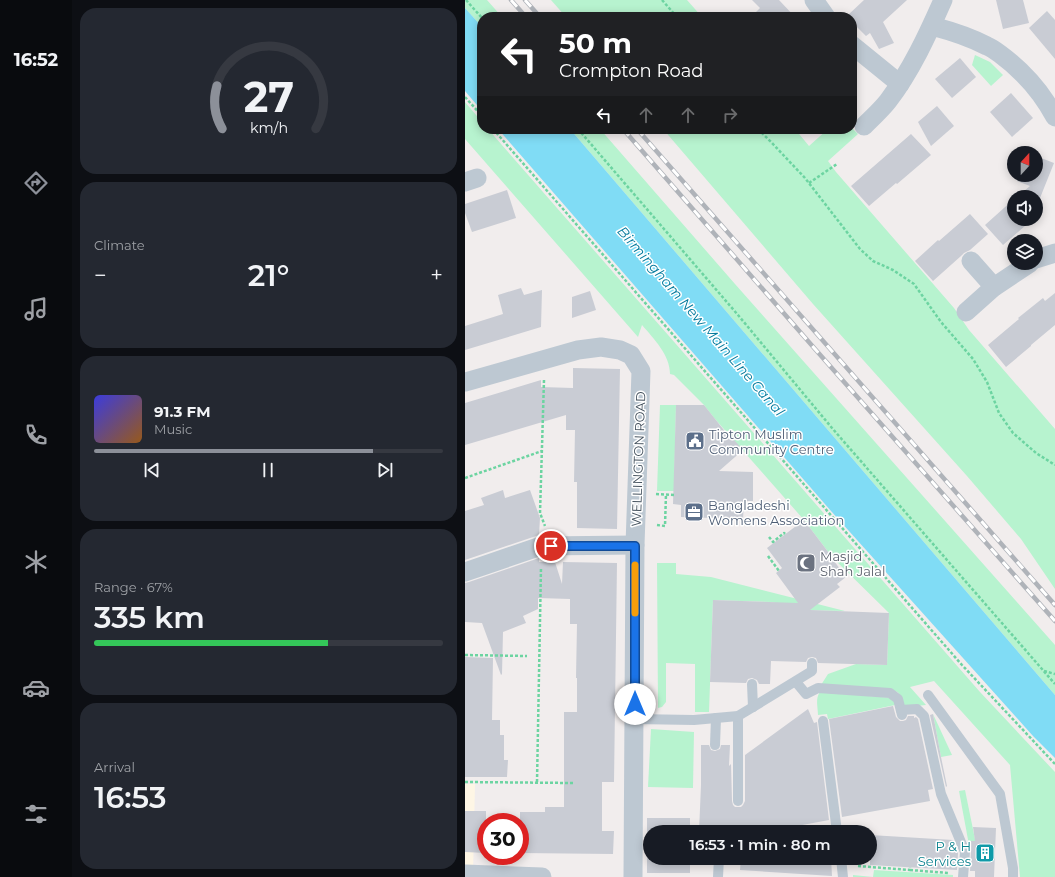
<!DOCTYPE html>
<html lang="en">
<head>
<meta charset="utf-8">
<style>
	body { margin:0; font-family:Montserrat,sans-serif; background:#242831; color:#f1f3f6; height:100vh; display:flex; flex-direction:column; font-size:15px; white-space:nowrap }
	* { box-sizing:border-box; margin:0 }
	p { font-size:13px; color:#9ea1a6 }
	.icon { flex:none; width:22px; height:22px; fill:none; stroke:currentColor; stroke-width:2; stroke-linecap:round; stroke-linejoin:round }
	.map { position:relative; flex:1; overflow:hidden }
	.details { display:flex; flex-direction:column; gap:8px; padding:8px; background:#0d0f14; width:393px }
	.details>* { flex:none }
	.top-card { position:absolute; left:12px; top:12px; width:380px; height:122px; border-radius:16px; box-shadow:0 2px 10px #0003; background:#202124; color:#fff; overflow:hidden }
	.needle { width:26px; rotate:21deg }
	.tools { position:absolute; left:542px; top:146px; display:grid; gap:8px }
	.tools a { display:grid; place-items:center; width:36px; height:36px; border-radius:50%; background:#171b24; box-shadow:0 2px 10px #0003; font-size:20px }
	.speed { position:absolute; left:12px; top:813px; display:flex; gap:8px; font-size:20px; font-weight:700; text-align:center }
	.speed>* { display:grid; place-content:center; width:52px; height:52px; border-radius:50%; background:#171b24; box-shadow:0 2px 10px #0003; line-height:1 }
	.speed .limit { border:6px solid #d22; background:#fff; color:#111 }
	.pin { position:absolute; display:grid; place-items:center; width:34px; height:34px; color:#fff; margin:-17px; border:2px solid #fff; border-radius:50%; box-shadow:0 1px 4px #0007 }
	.me { position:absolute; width:44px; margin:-22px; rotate:0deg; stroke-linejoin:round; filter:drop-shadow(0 0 3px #0008) }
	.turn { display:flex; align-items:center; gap:14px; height:84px; padding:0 16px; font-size:18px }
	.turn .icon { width:52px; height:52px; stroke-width:2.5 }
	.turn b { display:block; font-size:28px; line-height:34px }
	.lanes { display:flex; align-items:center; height:38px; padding:0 16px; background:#0003; justify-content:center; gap:20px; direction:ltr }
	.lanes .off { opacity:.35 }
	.big { font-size:30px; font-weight:600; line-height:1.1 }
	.details .card { flex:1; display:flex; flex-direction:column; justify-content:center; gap:6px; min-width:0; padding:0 14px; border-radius:16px; background:#242831 }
	.details .dial { align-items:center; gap:0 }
	.dial svg { height:104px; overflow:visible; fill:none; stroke:#363941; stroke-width:7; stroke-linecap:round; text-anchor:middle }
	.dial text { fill:#f1f3f6; stroke:none }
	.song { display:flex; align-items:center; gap:12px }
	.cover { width:48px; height:48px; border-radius:6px; background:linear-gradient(135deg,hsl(240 70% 55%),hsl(30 70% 35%)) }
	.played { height:4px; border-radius:2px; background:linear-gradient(90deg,#8c9099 80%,#363941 80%) }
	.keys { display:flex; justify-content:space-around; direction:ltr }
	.heat { display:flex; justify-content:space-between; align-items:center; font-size:22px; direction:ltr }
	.charge { height:6px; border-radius:3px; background:linear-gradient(90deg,#34c759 67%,#363941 0) }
	.trip { position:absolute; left:178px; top:825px; width:234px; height:40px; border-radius:20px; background:#171b24; box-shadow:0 2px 10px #0003; font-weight:600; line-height:40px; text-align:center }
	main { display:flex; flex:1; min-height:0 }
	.dock { display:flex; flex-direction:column; width:72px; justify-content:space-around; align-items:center; background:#090b0e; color:#9ea1a6 }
	.dock .icon { width:28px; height:28px }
	.dock .active { color:#8c9099 }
	.dock b { font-size:18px; color:#f1f3f6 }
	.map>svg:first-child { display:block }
</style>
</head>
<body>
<main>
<nav class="dock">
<b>16:52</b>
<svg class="icon active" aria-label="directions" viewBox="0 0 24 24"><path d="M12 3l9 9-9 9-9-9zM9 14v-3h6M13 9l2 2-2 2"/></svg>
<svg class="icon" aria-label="music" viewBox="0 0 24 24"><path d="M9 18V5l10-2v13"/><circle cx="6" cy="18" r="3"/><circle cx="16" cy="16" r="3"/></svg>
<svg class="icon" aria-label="phone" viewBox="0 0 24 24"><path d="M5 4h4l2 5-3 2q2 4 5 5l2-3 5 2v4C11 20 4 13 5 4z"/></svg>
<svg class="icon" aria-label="climate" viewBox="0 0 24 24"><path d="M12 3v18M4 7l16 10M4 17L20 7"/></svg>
<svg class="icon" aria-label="car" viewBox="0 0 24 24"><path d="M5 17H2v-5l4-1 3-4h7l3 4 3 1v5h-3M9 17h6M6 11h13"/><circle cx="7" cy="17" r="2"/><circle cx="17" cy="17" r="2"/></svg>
<svg class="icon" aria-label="filters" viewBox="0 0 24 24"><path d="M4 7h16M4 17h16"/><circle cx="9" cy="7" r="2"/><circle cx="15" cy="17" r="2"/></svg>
</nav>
<section class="details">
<div class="card dial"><svg viewBox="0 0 100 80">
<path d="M14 69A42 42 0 1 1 86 69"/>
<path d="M14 69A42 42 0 0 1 10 36" stroke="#8c9099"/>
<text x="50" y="56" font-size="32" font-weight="700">27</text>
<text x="50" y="72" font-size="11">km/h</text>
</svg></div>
<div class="card"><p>Climate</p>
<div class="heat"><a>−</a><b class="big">21°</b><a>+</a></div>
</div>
<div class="card">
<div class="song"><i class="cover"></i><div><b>91.3 FM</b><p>Music</p></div></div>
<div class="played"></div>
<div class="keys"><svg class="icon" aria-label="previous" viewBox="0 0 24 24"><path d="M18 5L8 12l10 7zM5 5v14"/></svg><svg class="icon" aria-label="pause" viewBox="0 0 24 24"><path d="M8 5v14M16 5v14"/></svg><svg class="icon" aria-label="next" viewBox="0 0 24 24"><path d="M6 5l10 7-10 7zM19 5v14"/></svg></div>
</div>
<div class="card"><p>Range · 67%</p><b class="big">335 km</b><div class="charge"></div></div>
<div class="card"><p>Arrival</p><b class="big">16:53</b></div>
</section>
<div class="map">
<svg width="590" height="877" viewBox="0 0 590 877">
	<rect width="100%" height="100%" fill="#f1eded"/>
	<polygon fill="#fef6e5" points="0,784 10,784 8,874 0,877"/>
	<g fill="#b7f3cf">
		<polygon points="0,0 22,0 37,17 17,17 17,27 0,8"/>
		<polygon points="86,0 222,0 237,17 101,17"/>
		<polygon points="510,55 525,62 538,75 526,86 507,65"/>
		<path d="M 0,102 L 17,122 L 17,129 L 23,129 L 515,692 L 590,772 L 590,877 L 555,877 L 545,765 L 469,681 L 445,687 L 461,705 L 440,707 C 436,695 436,692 424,689 L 356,685 L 363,674 L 391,664 L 422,665 L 424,613 L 367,557 L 339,520 L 250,419 L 239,405 L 209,375 L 205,374 C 205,355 189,339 177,325 L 173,337 L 0,139 Z"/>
		<polygon points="387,128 393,134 363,161 371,172 489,308 504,330 590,429 590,589 556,539 502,476 348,304 198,129 330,129 344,146 363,129 387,129"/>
		<polygon points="105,129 135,129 270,284 590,645 590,695"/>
		<polygon points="195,405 211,405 209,491 192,491"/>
		<polygon points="192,563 211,563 211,574 246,577 380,611 333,610 307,602 248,600 244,712 230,712 230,664 201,663 201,702 197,707 193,708"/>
		<path d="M 355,692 L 428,698 L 430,705 L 363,719 L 362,714 L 353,715 C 353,708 350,698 355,692 Z"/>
		<polygon points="468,714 487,755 476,757"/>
		<polygon points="186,729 229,732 228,788 183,787"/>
		<polygon points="500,790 511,844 504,845 494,791"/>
		<polygon points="409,870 488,875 488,877 388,877 388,875 408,877"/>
	</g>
	<g fill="#80dcf5">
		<polygon points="0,8 17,27 17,111 0,91"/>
		<polygon points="33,129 105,129 590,695 590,758 568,736 366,511"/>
	</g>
	<g fill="#c9ccd4">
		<polygon points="287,0 314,0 330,17 286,17 295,8"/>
		<polygon points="399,0 442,0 418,22 429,43 414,49 405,33 401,36 387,22 387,17 382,16"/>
		<polygon points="531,0 558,0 564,23 538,29"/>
		<polygon points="582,11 590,20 590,59 564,28"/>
		<polygon points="495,58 511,77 487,98 470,79"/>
		<polygon points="546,93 568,118 547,137 525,112"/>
		<polygon points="472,106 489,126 466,146 453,122"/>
		<polygon points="446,134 466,155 432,184 431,183 404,206 386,186"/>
		<polygon points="571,156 589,163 571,208 571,197 552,197 565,186 552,181 554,175 571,175"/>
		<polygon points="42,190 51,218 7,232 0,213 0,204"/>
		<polygon points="549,199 549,219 568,219 538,245 520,225"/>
		<polygon points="505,214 523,234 505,250 499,253 496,256 468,281 450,261 473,240 474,241"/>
		<polygon points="56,288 59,295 77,290 76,327 0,350 0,326 38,314 33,295"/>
		<polygon points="125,291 131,310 107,318 107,297"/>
		<polygon points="590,293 590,325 566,345 566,346 541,367 523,345 554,319 553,318 578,298 580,301"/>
		<polygon points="108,368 155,369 152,529 112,528 112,482 109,482 110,430 101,430 101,415 0,445 0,403 76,380 76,387 108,388"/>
		<polygon points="211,405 239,405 262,434 263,433 278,450 254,471 288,472 288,501 279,501 278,519 216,517 216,505 208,504"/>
		<polygon points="38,490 40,498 65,490 75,518 74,535 0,560 0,511 19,505 16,498"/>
		<polygon points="339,520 367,557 366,557 381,577 372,584 375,587 345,610 424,613 422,665 353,663 351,658 347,657 343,658 341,662 306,661 305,684 294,684 292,680 287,678 283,679 281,683 245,682 248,600 333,603 311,573 317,568 302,548"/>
		<polygon points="74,558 74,562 90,562 97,584 98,562 152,563 149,782 137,782 137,831 149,831 148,854 55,853 55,812 80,812 80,807 99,807 99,712 112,712 112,678 111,678 112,624 105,624 105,599 73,598 73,609 58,616 61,623 38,632 37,674 36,675 17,623 0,622 0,583 4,582"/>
		<polygon points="0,657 28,658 27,720 35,720 35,735 39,735 39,760 43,760 42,777 0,777"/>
		<polygon points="428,706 431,717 435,721 438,721 441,720 443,716 449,716 449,718 451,717 453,719 468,789 463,790 465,801 377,817 364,719"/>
		<polygon points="343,709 349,723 352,722 364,820 332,826 332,830 361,832 234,832 236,785 236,745 244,745 246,750 250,751 255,749 256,745 265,745 264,766 266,764 267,801 268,805 270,807 276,807 278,805 280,801 280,755"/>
		<polygon points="468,714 476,757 482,786 481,787 465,715"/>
		<polygon points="0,811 21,811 21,853 0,852"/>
		<polygon points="182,818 225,818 225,832 185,832 185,858 225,858 225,873 182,873"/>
		<polygon points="508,827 531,828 529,877 510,877 510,871 505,871 506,852 502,841 510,841"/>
		<polygon points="405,835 488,840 493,853 492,870 405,865"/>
		<polygon points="276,858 366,858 367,876 275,870"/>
	</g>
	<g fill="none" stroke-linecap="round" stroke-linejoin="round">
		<g stroke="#6cd4a1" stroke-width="2.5" stroke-dasharray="3 2" stroke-linecap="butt">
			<polyline points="1,0 17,18"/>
			<polyline points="197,0 212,17"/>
			<polyline points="0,97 17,116"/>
			<polyline points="28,129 497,665 590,764"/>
			<polyline points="113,129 273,315 367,428 590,684"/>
			<polyline points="293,129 307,143 340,178 395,249 408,261 428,270 449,284 476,322 508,359 522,382 534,413 548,433 571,453 590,465"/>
			<polyline points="344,183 372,164"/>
			<polyline points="79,380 75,513 80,526"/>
			<polyline points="0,478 77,451"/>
			<polyline points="191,494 209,495"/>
			<polyline points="192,525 200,526 201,494"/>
			<polyline points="304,537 308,542 319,533 320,534"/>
			<polyline points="303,556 314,571"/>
			<polyline points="0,655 62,656"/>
			<polyline points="579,671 590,674"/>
			<polyline points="0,782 108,783"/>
			<polyline points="72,782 76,567"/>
			<polyline points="393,866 445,870 445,867"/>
			<polyline points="445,870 484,873"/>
		</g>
		<g stroke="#bdc8d2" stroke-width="10">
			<polyline points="331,682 341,694 353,688 425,693 433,699 437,715"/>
			<polyline points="287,684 288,707"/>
			<polyline points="463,695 535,794 548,868 548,877"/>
			<polyline points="436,710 452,709 459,716 476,794 500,852 498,877"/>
			<polyline points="273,716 273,801"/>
			<polyline points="169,719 229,720 273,716 288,707 347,671 347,663"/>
			<polyline points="358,721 372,832"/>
			<polyline points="250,745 251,718"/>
			<polyline points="376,858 378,877"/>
			<polyline points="253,877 254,858"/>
		</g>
		<g stroke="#bdc8d2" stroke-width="19">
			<polyline points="349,0 361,17"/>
			<path d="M 467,26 C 486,31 505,37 522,46 C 527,48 531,51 535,54 C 558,71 576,91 590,117"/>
			<polyline points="387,45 435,84"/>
			<path d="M 399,126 C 407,118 416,110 423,101 C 446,71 463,34 478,0"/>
			<polyline points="0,182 12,178"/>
			<polyline points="571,259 590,253"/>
			<polyline points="506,261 529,287"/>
			<polyline points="501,312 529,287 565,263"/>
			<polyline points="0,382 113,350 136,347 155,350 166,355 176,371 170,545 168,877"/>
			<polyline points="0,572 76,546 170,545"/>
			<polyline points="0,874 77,877"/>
		</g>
		<defs>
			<g id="rail">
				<polyline points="46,0 61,17"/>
				<polyline points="60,0 75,17"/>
				<polyline points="158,129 350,349 590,621"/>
				<polyline points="172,129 590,605"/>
			</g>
		</defs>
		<use href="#rail" stroke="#afb3b9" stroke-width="4.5"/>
		<use href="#rail" stroke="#fff" stroke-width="3" stroke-dasharray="9" stroke-linecap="butt"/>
	</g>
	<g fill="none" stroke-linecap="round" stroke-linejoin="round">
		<defs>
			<polyline id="route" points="86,546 170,546 170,704"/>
		</defs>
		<use href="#route" stroke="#114b97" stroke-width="10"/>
		<use href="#route" stroke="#1a73e8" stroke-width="7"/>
		<polyline stroke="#f59e0b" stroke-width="7" points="170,613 170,565"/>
	</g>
	<defs>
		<symbol id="civic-square" viewBox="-11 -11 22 22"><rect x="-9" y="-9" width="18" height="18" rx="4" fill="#5c6f8a" stroke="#fff"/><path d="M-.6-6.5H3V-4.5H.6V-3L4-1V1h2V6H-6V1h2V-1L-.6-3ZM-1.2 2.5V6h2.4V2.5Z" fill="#fff"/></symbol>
		<symbol id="office-square" viewBox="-11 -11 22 22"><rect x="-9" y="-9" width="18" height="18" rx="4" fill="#5c6f8a" stroke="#fff"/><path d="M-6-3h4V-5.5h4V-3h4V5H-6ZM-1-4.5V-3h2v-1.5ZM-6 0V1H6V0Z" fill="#fff"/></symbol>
		<symbol id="mosque-square" viewBox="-11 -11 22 22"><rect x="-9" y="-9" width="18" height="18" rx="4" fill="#6b7280" stroke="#fff"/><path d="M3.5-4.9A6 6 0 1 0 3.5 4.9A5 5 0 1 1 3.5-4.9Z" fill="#fff"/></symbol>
		<symbol id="building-square" viewBox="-11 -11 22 22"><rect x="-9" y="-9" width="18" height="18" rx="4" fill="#0f9aa8" stroke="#fff"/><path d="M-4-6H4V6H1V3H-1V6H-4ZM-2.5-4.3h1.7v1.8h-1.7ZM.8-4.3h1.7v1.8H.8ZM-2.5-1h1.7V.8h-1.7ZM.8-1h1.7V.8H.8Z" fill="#fff"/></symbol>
	</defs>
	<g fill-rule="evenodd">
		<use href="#civic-square" x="219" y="430" width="22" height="22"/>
		<use href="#office-square" x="218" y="501" width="22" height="22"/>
		<use href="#mosque-square" x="330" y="552" width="22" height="22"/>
		<use href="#building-square" x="509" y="842" width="22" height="22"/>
	</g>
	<g text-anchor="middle" stroke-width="3" stroke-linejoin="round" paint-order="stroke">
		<g font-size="13" fill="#4e5e75" stroke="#fff" text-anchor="start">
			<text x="244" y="439">Tipton Muslim<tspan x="244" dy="15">Community Centre</tspan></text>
			<text x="243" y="510">Bangladeshi<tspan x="243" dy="15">Womens Association</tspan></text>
		</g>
		<g font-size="13" fill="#44515d" stroke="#fff">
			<text transform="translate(173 459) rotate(-88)" y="5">WELLINGTON ROAD</text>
		</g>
		<g font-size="13" fill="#5b616d" stroke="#fff" text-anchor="start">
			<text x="355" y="561">Masjid<tspan x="355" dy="15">Shah Jalal</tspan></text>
		</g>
		<g font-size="13" fill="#0d838f" stroke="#fff" text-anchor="end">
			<text x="506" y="851">P &amp; H<tspan x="506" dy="15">Services</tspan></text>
		</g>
		<g font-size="14" font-style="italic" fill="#037a9c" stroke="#fff">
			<text transform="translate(236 321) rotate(49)" y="5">Birmingham New Main Line Canal</text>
		</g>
	</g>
</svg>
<div class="tools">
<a><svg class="needle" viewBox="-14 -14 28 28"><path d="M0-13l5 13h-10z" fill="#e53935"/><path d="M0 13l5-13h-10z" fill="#9ea1a6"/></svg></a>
<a><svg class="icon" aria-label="sound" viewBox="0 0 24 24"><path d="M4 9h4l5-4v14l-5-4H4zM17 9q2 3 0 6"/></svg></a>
<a><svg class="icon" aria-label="layers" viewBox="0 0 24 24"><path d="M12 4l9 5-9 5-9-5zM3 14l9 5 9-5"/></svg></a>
</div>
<div class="speed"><div class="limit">30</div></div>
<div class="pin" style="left:86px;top:546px;background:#d93025"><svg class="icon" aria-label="arrive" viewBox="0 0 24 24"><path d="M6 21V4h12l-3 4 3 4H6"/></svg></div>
<svg class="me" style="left:170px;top:704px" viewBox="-20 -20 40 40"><circle r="19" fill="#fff"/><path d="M0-13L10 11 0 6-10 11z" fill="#1a73e8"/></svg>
<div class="trip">16:53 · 1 min · 80 m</div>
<div class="top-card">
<div class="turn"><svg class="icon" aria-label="left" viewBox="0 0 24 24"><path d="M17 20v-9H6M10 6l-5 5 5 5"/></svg><div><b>50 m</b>Crompton Road</div></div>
<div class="lanes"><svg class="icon" aria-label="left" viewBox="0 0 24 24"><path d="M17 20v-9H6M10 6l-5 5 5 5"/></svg><svg class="icon off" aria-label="ahead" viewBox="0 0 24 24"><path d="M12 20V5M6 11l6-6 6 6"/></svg><svg class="icon off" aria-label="ahead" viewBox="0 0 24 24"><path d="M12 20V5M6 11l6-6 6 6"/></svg><svg class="icon off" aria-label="right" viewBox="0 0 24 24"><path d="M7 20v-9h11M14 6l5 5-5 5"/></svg></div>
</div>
</div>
</main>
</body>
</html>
